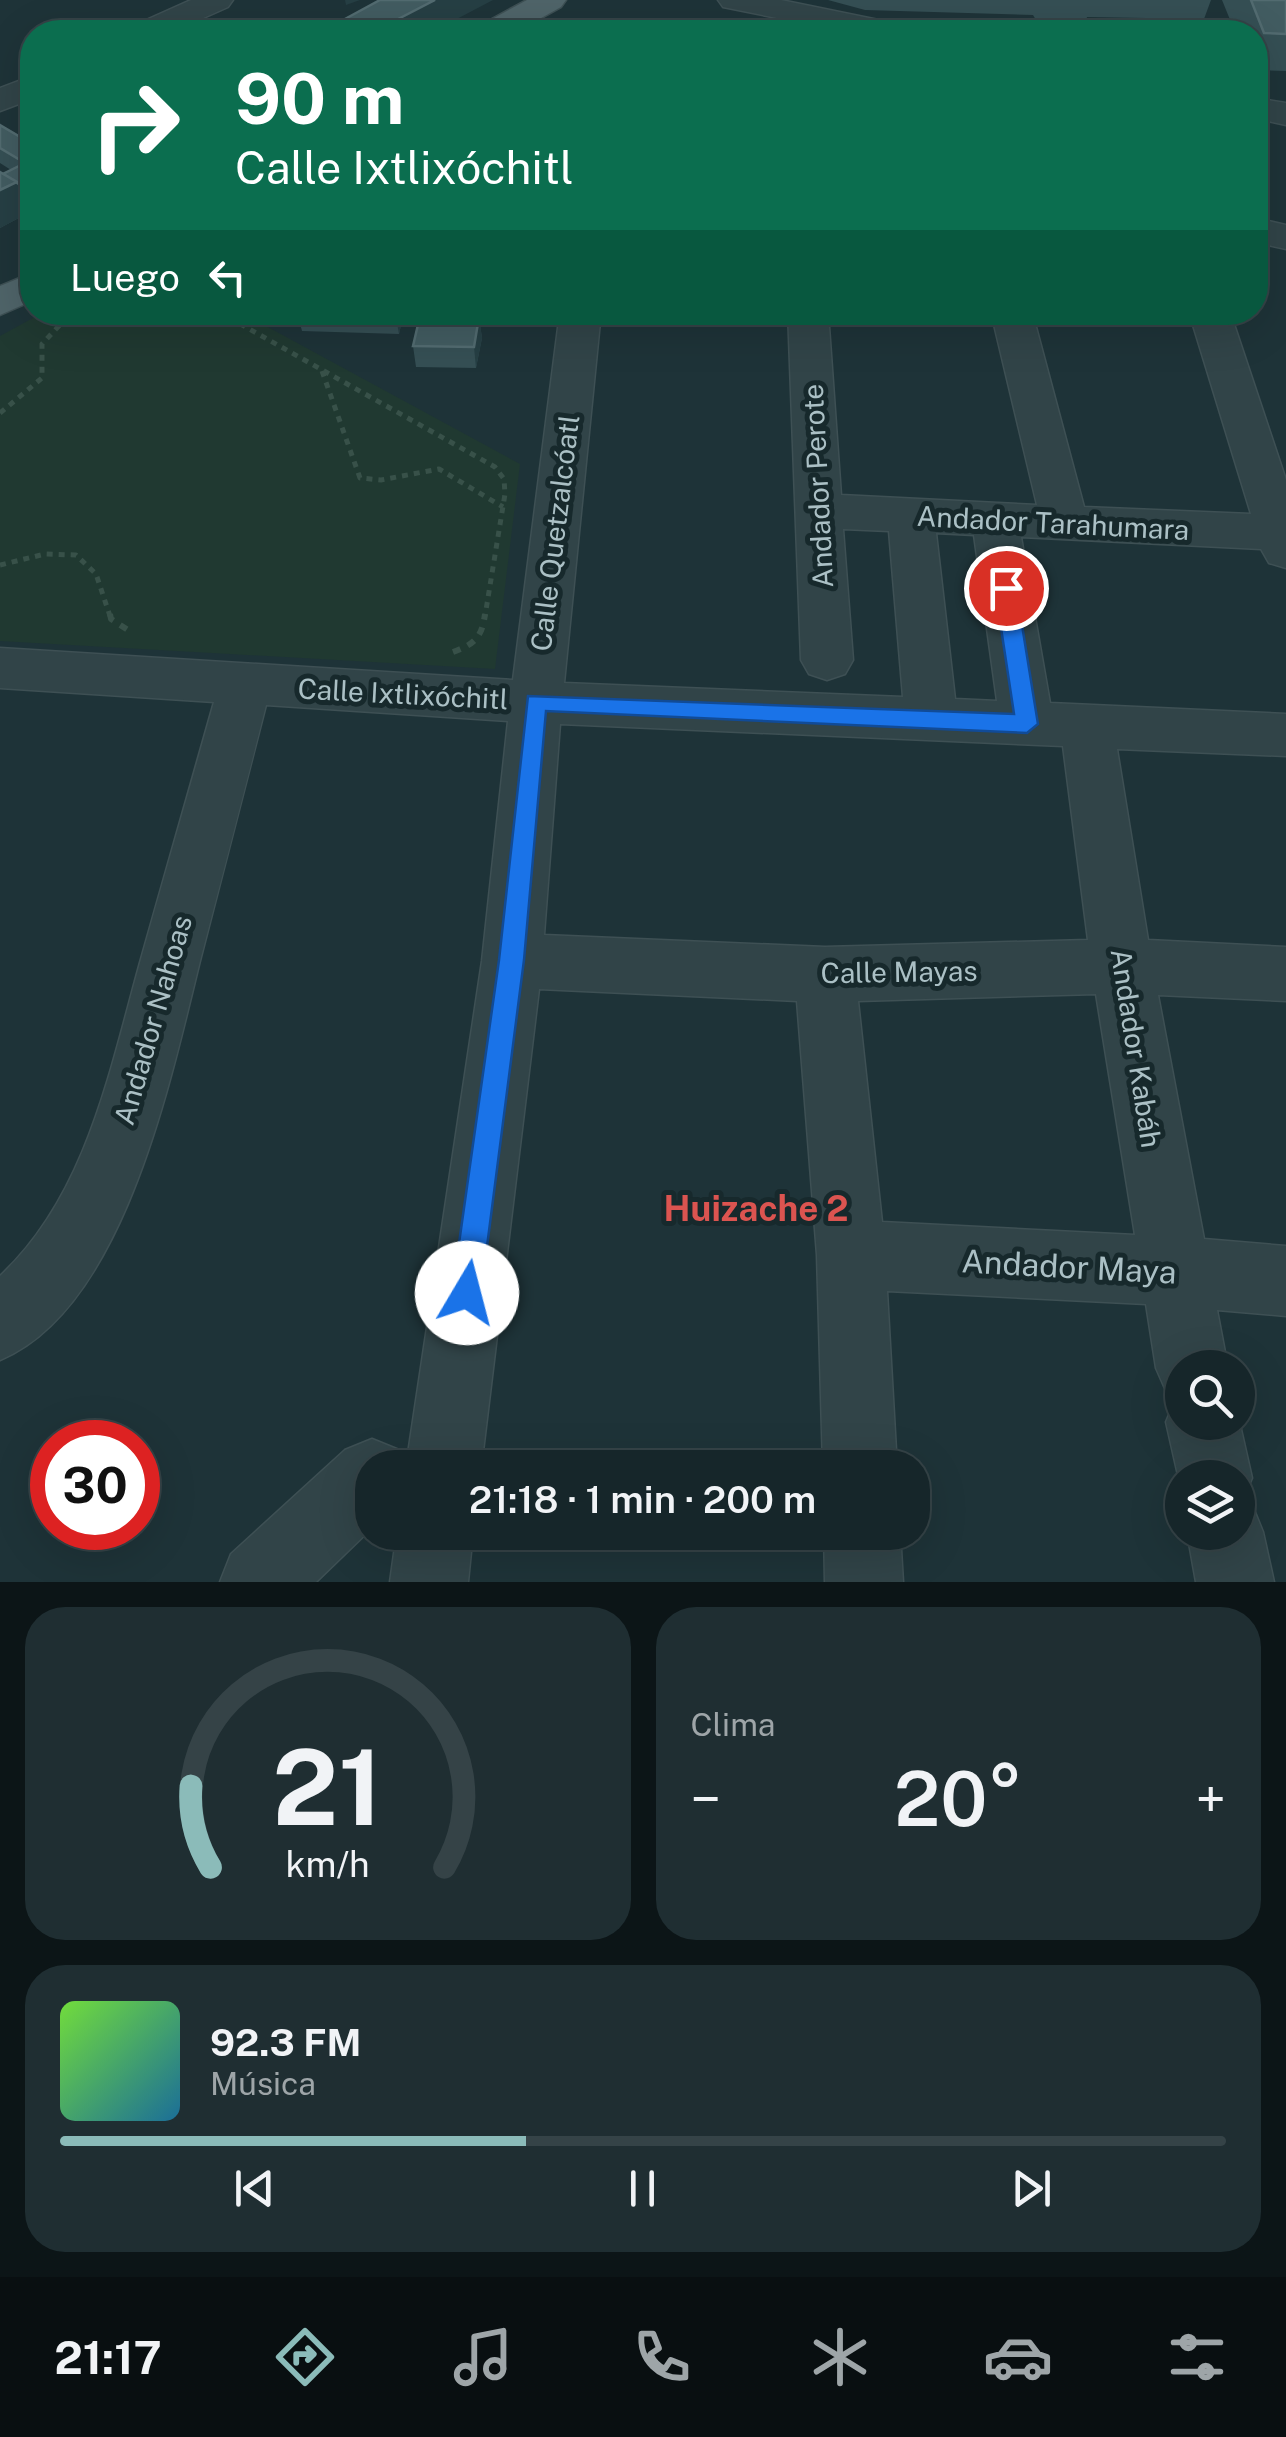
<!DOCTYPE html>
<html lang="es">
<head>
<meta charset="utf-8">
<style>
	body { margin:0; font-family:"Public Sans",sans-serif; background:#1f2e32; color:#f1f3f6; height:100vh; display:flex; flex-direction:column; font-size:38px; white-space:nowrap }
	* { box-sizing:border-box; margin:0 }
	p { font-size:32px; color:#9ea5a8 }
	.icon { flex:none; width:55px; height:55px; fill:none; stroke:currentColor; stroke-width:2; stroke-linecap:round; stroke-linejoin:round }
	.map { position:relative; height:1582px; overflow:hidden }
	.sheet { display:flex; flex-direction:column; gap:25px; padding:25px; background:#0c1517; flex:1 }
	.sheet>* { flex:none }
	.guide { position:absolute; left:20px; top:20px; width:1248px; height:305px; border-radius:40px; box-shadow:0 10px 40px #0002,0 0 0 2px #354347; background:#0b6e4f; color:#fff; overflow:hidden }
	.fabs { position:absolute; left:1165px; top:1350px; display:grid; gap:20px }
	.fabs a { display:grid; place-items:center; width:90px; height:90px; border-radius:50%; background:#16262a; box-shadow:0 10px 40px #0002,0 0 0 2px #354347; font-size:50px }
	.speed { position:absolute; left:30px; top:1420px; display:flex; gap:20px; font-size:50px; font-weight:700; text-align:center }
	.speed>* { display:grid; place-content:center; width:130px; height:130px; border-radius:50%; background:#16262a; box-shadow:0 10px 40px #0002,0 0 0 2px #354347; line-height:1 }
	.speed .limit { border:15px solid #d22; background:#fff; color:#111 }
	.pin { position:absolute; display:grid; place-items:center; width:85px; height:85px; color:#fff; margin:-42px; border:5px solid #fff; border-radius:50%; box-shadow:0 2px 10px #0007 }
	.me { position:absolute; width:110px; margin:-55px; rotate:8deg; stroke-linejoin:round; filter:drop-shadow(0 0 8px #0008) }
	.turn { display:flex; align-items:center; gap:35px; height:210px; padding:0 50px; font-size:45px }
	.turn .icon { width:130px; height:130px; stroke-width:2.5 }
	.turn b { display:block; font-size:70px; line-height:85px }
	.then { display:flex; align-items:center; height:95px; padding:0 50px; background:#0003; gap:20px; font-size:38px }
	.big { font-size:75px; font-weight:600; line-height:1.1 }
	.sheet .widget { flex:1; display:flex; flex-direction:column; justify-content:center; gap:15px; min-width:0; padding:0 35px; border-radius:40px; background:#1f2e32 }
	.sheet .dial { align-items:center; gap:0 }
	.dial svg { height:260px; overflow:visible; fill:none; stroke:#354347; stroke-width:7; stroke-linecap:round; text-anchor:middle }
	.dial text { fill:#f1f3f6; stroke:none }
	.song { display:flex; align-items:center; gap:30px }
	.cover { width:120px; height:120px; border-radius:15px; background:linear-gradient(135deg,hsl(100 70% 55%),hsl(200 70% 35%)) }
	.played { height:10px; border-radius:5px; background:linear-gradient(90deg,#8bbbb9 40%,#354347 40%) }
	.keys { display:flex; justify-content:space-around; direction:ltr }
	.heat { display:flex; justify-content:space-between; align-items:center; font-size:55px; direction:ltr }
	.sheet .tiles { flex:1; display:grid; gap:25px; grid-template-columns:1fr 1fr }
	.widget:last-child { grid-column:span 2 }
	.trip { position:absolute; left:355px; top:1450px; width:575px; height:100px; border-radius:40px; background:#16262a; box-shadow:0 10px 40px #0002,0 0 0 2px #354347; font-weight:600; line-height:100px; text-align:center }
	.tab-bar { display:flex; height:160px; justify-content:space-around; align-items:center; background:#090f11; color:#9ea5a8 }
	.tab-bar .icon { width:70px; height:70px }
	.tab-bar .selected { color:#8bbbb9 }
	.tab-bar b { font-size:45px; color:#f1f3f6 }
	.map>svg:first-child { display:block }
</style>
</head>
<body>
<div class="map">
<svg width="1286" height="1582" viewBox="0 0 1286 1582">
	<rect width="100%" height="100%" fill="#1e3338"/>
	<polygon fill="#203931" points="44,312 242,313 520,464 495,669 0,641 0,336"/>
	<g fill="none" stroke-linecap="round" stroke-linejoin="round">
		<defs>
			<g id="minor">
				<polygon points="191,0 233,0 228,7 172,32 131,32 135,25"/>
				<polygon points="718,0 781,0 903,25 907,32 846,32 723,7"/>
				<polygon points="32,76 32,99 0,111 0,88"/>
				<polygon points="1255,98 1286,103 1286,125 1255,118"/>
				<polygon points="1255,218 1286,225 1286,249 1255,242"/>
				<path d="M 560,312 L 601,312 L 564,683 L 903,697 L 889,531 L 843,529 L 853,660 L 845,674 L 827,680 L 809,674 L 801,660 L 788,312 L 828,312 L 841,495 L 1037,505 L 991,312 L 1032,312 L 1084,507 L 1251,514 L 1189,312 L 1230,312 L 1286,480 L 1286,568 L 1269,563 L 1261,549 L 1021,537 L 1050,703 L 1286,714 L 1286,756 L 1117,749 L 1148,940 L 1286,947 L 1286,1001 L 1158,995 L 1204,1239 L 1286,1246 L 1286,1316 L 1217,1310 L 1228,1368 L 1182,1368 L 1182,1422 L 1238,1422 L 1238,1416 L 1252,1478 L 1242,1501 L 1252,1505 L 1263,1532 L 1274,1582 L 1196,1582 L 1187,1532 L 1238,1532 L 1238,1478 L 1182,1478 L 1182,1493 L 1166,1422 L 1176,1398 L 1167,1393 L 1156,1368 L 1146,1304 L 887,1291 L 897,1468 L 823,1468 L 817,1255 L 797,1001 L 539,989 L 481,1468 L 372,1468 L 372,1528 L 316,1582 L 220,1582 L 231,1554 L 345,1450 L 372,1439 L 399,1450 L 406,1467 L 482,961 L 508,721 L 266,705 C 245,789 223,873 201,957 C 171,1076 125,1308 0,1360 L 0,1276 C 87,1195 110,1069 141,959 C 165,873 190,788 214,702 L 0,688 L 0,648 L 513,680 ZM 936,533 L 974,535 L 997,701 L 955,699 ZM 560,724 L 1063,746 L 1088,940 L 825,947 L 544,935 ZM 1096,994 L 1135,1235 L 882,1222 L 858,1001 Z"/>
				<polygon points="397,1532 473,1532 468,1582 390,1582"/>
				<polygon points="824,1532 900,1532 903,1582 825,1582"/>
			</g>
			<g id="major">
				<polygon points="527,0 566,0 561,7 516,32 477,32 481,25"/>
				<polygon points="32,273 32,301 0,315 0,286"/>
			</g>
		</defs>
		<use href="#minor" stroke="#3e5054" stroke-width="3"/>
		<use href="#major" stroke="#3e5054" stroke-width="3"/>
		<g stroke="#385149" stroke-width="5" stroke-dasharray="6 6" stroke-linecap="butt">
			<polyline points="219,312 495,467 504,479 505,494 485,616"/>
			<polyline points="322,371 360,478 381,480 439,469 503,507"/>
			<polyline points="0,413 42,378 42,344 72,312"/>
			<polyline points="0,565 45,554 76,555 96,574 110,616"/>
		</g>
		<g stroke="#385149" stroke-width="6" stroke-dasharray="8 8" stroke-linecap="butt">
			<polyline points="110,614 111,619 131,632"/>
			<path d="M 453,652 C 475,644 482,637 485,614"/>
		</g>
		<use href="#minor" fill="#314448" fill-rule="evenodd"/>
		<use href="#major" fill="#4f6469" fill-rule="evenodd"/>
	</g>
	<g fill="#354f54">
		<polygon points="828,0 1211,0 1204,19 1087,17 1083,32 1043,32 1033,15 865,10"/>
		<polygon points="1222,0 1286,0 1286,71 1255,70 1255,32 1235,32"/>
		<polygon points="0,125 32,144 32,208 26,205 30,212 0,228 0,172 3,174 11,170 0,163"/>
		<polygon points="297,312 404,312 399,334 302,331"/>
		<polygon points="479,317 482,338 476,368 416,367 413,346"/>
	</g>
	<g fill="#263f44">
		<polygon points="345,0 360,0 346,5"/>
		<polygon points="435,0 493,0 432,32 373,32"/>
		<polygon points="17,182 30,212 0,228 0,190"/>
		<polygon points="32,184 32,207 25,188"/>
		<polygon points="395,312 404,312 399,334"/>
		<polygon points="479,317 482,338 476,368 474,347"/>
	</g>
	<g fill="#425c61" stroke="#526b70" stroke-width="2.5">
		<polygon points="380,0 435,0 373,32 321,32"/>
		<polygon points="1251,0 1286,0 1286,34 1264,33"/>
		<polygon points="0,125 32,144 32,184 25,188 3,174 25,163 0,148"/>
		<polygon points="0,172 17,182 0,190"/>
		<polygon points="420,316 479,317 474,347 413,346"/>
	</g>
	<polygon fill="#1a73e8" stroke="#114b97" stroke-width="2.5" points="1006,581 1016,588 1038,724 1027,733 546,711 524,960 481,1293 477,1303 467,1308 457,1303 452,1293 499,960 528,696 1014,714 995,588"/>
	<g text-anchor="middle" stroke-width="10" stroke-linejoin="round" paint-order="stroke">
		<g font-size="28" fill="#abc0c5" stroke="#17292c">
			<text transform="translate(818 486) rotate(-93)" y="10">Andador Perote</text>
			<text transform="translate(1053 523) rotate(3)" y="10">Andador Tarahumara</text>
			<text transform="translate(555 533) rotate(-83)" y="10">Calle Quetzalcóatl</text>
			<text transform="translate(403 694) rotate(3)" y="10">Calle Ixtlixóchitl</text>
			<text transform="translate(899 972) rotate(-1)" y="10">Calle Mayas</text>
			<text transform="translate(153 1020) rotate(-74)" y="10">Andador Nahoas</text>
			<text transform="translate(1136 1048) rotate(81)" y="10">Andador Kabáh</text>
		</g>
		<g font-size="32" fill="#abc0c5" stroke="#17292c">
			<text transform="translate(1069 1267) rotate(3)" y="11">Andador Maya</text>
		</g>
		<g font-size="35" font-weight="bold" fill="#db5450" stroke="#17292c">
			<text x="756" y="1221">Huizache 2</text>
		</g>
	</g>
</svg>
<div class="fabs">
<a><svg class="icon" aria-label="search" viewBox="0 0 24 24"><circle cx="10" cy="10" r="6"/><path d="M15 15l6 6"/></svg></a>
<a><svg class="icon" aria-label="layers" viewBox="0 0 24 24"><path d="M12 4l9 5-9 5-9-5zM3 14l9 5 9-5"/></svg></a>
</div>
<div class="speed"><div class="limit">30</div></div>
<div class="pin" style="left:1006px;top:588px;background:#d93025"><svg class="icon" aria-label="arrive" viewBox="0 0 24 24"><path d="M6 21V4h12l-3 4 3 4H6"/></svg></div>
<svg class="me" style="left:467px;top:1293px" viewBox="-20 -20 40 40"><circle r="19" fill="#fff"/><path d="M0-13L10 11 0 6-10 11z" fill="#1a73e8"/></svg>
<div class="trip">21:18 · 1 min · 200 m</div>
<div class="guide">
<div class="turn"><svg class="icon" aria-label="right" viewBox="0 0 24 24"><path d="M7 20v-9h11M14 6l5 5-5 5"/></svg><div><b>90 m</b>Calle Ixtlixóchitl</div></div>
<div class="then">Luego<svg class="icon" aria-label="left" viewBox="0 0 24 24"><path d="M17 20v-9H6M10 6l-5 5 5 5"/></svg></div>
</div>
</div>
<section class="sheet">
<div class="tiles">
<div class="widget dial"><svg viewBox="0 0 100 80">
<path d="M14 69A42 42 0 1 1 86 69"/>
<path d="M14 69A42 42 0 0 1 8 44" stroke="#8bbbb9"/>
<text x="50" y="56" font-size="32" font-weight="700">21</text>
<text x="50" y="72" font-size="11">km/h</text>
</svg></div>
<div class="widget"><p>Clima</p>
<div class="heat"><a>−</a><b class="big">20°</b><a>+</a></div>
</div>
<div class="widget">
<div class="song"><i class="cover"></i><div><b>92.3 FM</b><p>Música</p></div></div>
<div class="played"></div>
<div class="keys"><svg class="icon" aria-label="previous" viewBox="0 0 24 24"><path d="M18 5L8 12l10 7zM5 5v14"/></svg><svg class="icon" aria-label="pause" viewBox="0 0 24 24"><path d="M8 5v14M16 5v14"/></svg><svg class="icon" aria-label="next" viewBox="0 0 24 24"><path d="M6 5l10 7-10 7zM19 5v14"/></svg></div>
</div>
</div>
</section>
<nav class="tab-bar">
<b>21:17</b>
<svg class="icon selected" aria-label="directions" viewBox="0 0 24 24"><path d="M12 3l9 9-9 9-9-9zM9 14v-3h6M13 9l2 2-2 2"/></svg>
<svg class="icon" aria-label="music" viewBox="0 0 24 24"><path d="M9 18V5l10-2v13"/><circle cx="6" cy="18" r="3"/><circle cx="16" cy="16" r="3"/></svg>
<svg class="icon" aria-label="phone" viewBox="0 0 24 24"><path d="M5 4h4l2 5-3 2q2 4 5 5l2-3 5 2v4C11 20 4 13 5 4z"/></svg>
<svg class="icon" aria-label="climate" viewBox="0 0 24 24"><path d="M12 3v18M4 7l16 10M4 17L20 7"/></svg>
<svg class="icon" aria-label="car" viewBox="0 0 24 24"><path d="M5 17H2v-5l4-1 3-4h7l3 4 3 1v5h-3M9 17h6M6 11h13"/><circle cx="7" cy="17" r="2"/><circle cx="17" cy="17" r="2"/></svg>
<svg class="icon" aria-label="filters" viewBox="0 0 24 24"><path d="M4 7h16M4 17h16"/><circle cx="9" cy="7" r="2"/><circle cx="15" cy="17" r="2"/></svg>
</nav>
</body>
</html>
